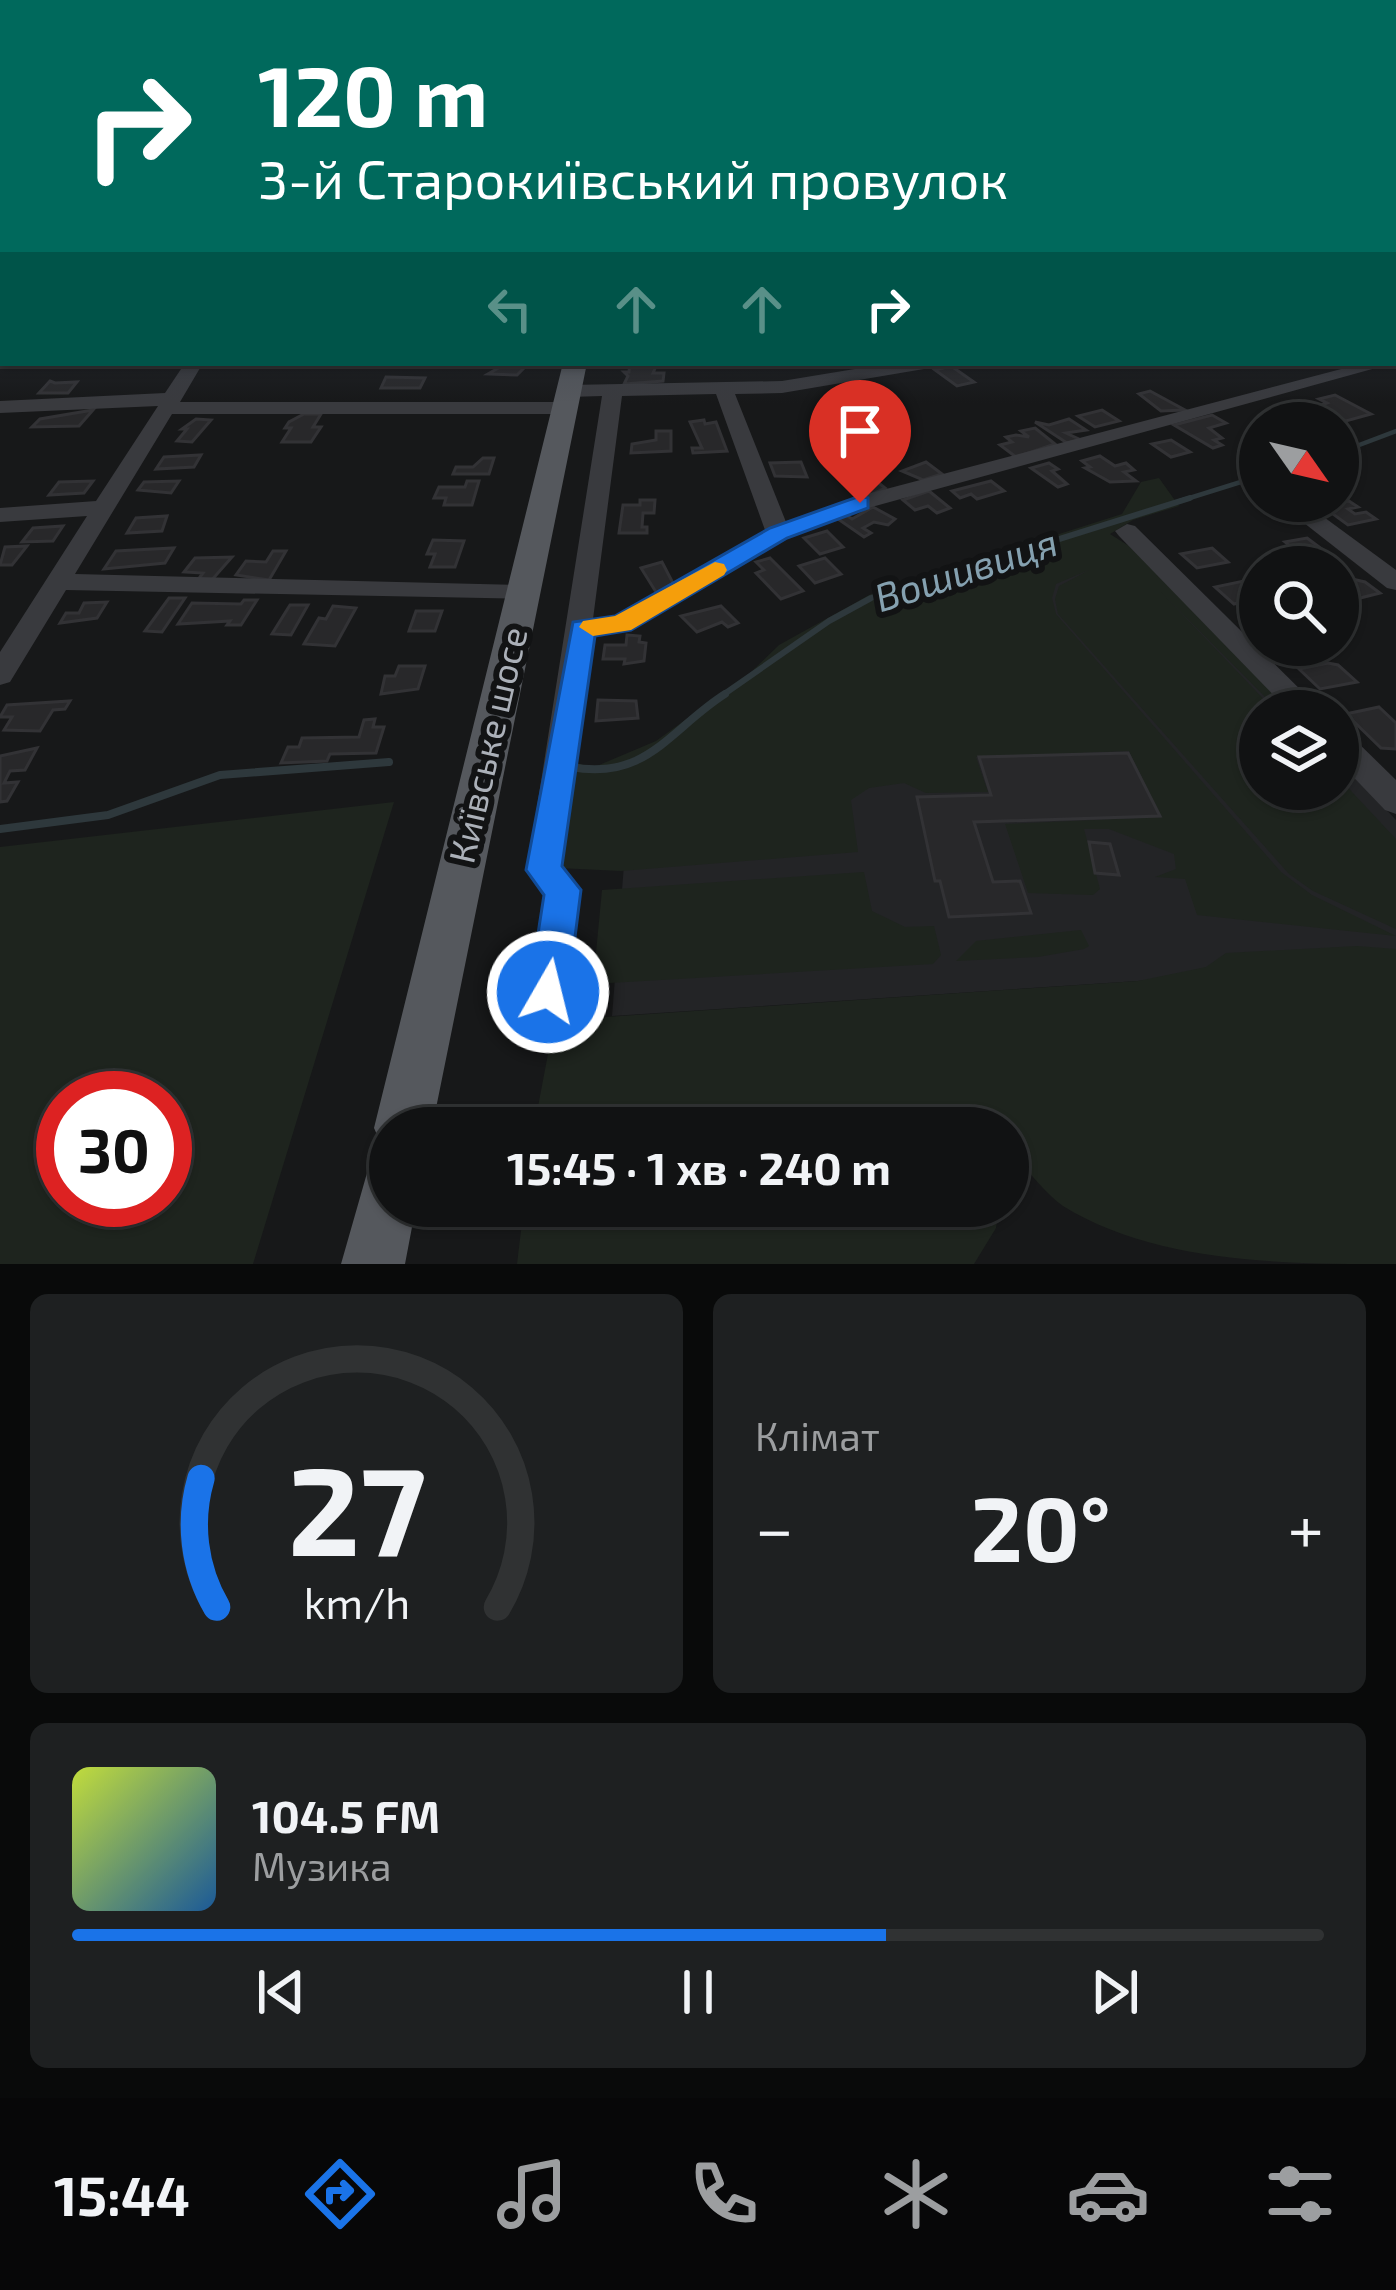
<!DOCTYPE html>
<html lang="uk">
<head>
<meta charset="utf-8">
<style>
	body { margin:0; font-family:"Exo 2",sans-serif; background:#1e2021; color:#f1f3f6; height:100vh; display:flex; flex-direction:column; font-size:45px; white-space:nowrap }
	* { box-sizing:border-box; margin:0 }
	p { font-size:39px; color:#9c9ea0 }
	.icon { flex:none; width:66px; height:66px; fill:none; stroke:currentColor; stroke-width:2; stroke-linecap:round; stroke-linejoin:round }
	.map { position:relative; height:1264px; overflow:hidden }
	.details { display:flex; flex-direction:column; gap:30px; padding:30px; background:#090a0a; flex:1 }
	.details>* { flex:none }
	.top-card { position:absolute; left:0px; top:0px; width:1398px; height:366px; box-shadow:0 3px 9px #0004,0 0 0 3px #303233; background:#00695c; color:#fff; overflow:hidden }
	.needle { width:78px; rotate:124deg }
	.tools { position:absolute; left:1239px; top:402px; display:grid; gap:24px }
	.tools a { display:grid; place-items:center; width:120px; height:120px; border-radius:50%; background:#111213; box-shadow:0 3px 9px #0004,0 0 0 3px #303233; font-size:60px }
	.speed { position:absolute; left:36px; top:1071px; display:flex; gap:24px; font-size:60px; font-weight:700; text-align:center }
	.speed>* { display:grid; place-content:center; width:156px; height:156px; border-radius:50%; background:#111213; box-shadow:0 3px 9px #0004,0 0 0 3px #303233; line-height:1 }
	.speed .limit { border:18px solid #d22; background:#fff; color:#111 }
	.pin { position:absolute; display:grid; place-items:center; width:102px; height:102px; color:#fff; margin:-123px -51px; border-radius:50% 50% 50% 0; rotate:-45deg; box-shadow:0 0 12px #0007 }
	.pin .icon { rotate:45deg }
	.me { position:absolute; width:132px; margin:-66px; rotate:8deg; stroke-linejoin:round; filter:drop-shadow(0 0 9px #0008) }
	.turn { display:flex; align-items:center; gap:42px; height:252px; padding:0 60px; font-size:54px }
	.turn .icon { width:156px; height:156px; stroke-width:2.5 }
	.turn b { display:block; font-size:84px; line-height:102px }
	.lanes { display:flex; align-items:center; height:114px; padding:0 60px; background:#0003; justify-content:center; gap:60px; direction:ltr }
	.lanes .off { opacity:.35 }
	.big { font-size:90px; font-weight:700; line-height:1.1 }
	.details .tile { flex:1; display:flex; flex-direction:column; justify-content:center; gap:18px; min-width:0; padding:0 42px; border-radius:18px; background:#1e2021 }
	.details .dial { align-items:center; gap:0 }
	.dial svg { height:312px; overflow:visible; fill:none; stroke:#303233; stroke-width:7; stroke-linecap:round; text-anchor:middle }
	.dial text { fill:#f1f3f6; stroke:none }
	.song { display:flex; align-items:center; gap:36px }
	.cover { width:144px; height:144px; border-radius:18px; background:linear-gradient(135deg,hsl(70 70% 55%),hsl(210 70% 35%)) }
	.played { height:12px; border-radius:6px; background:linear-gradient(90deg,#1a73e8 65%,#303233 65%) }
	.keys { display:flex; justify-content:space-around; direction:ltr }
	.heat { display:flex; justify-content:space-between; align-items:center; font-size:66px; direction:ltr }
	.details .tiles { flex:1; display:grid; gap:30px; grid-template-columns:1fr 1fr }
	.tile:last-child { grid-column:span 2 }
	.trip { position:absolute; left:369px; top:1107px; width:660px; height:120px; border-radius:60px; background:#111213; box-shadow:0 3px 9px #0004,0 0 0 3px #303233; font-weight:700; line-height:120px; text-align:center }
	.tabs { display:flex; height:192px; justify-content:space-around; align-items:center; background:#070708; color:#9c9ea0 }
	.tabs .icon { width:84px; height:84px }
	.tabs .active { color:#1a73e8 }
	.tabs b { font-size:54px; color:#f1f3f6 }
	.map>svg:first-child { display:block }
</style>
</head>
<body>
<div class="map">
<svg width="1396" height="1264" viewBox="0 0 1396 1264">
	<rect width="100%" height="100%" fill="#171819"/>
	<polygon fill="#232426" points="1120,543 1291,711 1260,711 1260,789 1338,789 1338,759 1396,820 1396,955 1138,981 612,1016 629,802"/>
	<g fill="#1e241e" fill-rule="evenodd">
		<polygon points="1159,478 1179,506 1133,520 1110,534 1129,546 1291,711 1279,711 1160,591 1275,711 1260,711 1260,789 1338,789 1338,777 1396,839 1396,929 1313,891 1289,874 1058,614 1055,599 1059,586 1089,570 1056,584 1052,598 1056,614 1281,872 1312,895 1396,936 1197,915 1185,879 1155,877 1176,869 1174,854 1109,829 1084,829 1100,889 1093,895 1028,893 1005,824 1162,817 1129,751 976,757 988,792 926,793 904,783 869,788 851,800 858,852 621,871 558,868 574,762 592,768 656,741 750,673 779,645 871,594 1122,514 1141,482"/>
		<path d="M 394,802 L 253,1264 L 0,1264 L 0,847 ZM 63,1098 L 165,1098 L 165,1200 L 63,1200 Z"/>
		<polygon points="864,872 872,911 905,927 934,926 941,955 933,964 593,984 602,890"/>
		<polygon points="1081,930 1089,946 1084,949 1038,957 956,961 976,941"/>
		<path d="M 1357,946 L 1396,949 L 1396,1264 C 1286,1264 1157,1264 1063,1206 C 1046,1194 1032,1175 1017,1159 L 1008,1158 L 1008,1128 L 534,1128 L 554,1022 L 571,1004 L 582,1004 L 591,1018 L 1138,981 L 1206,967 L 1226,953 Z"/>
		<polygon points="524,1206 999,1206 996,1228 974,1264 517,1264"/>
	</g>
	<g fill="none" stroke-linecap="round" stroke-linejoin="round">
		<g stroke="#2e383c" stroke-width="4.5">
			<polyline points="1338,453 1396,431"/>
			<polyline points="1180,501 1260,476"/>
		</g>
		<polyline stroke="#2e383c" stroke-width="6" points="720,697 829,621 871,598 1190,498"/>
		<g stroke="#2e383c" stroke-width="8">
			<path d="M 571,767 C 647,781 670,729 725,694"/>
			<polyline points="0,829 108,815 220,775 389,762"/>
		</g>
	</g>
	<g fill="#28282a" stroke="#323235" stroke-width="3">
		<polygon points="491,363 529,363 517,375 488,374 500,367 489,367"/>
		<polygon points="630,363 657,364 653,373 664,373 663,381 624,384 628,376 624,372 629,372"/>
		<polygon points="951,366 974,382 957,386 935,370"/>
		<polygon points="386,377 425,378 420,388 381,388"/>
		<polygon points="50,381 55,383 77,382 68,393 39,393"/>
		<polygon points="1150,391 1185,410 1161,411 1139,394"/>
		<polygon points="1335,395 1371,414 1346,421 1318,406 1327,403 1319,399"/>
		<polygon points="93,410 79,426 32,427 40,419"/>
		<polygon points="1102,410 1119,421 1095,427 1078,416"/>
		<polygon points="304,414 321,414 313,427 321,427 311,442 282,442 291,428 285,428 289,422"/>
		<polygon points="1212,415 1226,423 1209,428 1222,438 1214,440 1222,445 1213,448 1174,425"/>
		<polygon points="196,419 211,420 192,442 177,441 187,429 182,429"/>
		<polygon points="1069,419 1086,430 1066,433 1081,440 1067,443 1035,422 1049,425"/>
		<polygon points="704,420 705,424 716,422 727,451 693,453 692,448 702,448 690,422"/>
		<polygon points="1035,428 1055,444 1016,457 1000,445 1012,442 1006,437 1016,435 1029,437 1021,431"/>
		<polygon points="656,431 671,431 671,451 631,453 632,444 656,440"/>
		<polygon points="1171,440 1190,452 1171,457 1152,444"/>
		<polygon points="201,455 194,467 156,469 164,457"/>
		<polygon points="1100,456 1115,466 1126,463 1134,470 1124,472 1136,481 1110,482 1085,468 1090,467 1082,461"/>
		<polygon points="483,458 494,458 489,474 453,474 456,467 473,467"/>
		<polygon points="801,462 807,477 775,476 770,463"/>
		<polygon points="926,462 942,474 923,480 902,471"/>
		<polygon points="1049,463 1058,469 1052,471 1067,484 1058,487 1031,468"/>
		<polygon points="866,473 885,488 864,498 858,493 867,490 851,477"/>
		<polygon points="93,481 84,493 49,495 59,482"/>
		<polygon points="179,481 171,493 138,490 144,482"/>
		<polygon points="467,481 479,481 472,505 444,505 446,498 434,498 439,487 465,487"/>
		<polygon points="991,481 1004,491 977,499 971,494 960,498 952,491"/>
		<polygon points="929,491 950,508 937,513 928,506 915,510 903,500"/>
		<polygon points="640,500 655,500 654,513 643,513 642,527 647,527 647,533 619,533 623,505 640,505"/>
		<polygon points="1349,501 1358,507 1348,509 1355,514 1366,512 1376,519 1348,525 1322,506"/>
		<polygon points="873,507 895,519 888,525 874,522 863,528 871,533 864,537 838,519 846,515 852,519"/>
		<polygon points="167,516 162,531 127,533 136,518"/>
		<polygon points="63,526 53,541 22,542 33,528"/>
		<polygon points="827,531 843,547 820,554 804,538"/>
		<polygon points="1307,538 1327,553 1338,564 1316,567 1285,542"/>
		<polygon points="433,540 464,541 455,567 430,567 435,554 427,554"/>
		<polygon points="27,546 12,565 0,565 5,547"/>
		<polygon points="174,548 165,563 104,569 116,551"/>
		<polygon points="1212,548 1228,562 1197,568 1181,554"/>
		<polygon points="273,551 286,551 269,580 236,575 246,561 266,562"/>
		<polygon points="232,557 210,582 197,581 203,573 184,572 195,558"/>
		<polygon points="770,558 803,591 781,599 756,573 764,570 756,562"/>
		<polygon points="825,558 841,574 815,583 799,566"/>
		<polygon points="662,562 675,587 656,592 641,568"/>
		<polygon points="1253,579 1260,585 1260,597 1234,604 1215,587"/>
		<polygon points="1352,579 1365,582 1380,593 1360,598 1339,582"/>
		<polygon points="169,598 185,598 162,632 145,631"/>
		<polygon points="244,600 257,600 241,625 227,625 230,621 178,624 192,603 241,604"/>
		<polygon points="107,602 97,618 60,623 66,613 79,613 84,603"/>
		<polygon points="290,605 308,605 291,635 272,634"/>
		<polygon points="333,606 356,608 335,646 304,644 319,618 326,619"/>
		<polygon points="721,606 738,623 728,627 722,622 697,632 681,616"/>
		<polygon points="416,611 442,611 435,631 409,631"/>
		<polygon points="627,635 640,636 639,642 646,643 644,661 624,664 625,659 603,659 605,645 626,645"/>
		<polygon points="1328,663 1338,665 1357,682 1320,689 1299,669"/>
		<polygon points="399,666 425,666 418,689 381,694 385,676 395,676"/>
		<polygon points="598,700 636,701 638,718 596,721"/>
		<polygon points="70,701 65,709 53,710 40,731 4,730 12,717 0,717 7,705"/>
		<polygon points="1379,707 1396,723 1396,749 1381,748 1346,714"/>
		<polygon points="375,719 373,727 384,727 376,753 330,754 327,761 281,763 288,747 299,747 302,738 359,737 364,720"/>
		<polygon points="37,748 25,770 10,771 4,783 18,782 7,801 0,802 0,756"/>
		<polygon points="1128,753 1160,816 974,822 993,882 1020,881 1031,913 949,917 940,881 935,881 917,797 991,795 979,757"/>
		<polygon points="1089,842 1110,844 1119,875 1095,873"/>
	</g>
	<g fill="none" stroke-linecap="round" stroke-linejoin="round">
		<g fill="#393a3e" fill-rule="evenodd">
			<rect x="1395" y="228" width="1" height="8"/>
			<rect x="0" y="235" width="3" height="8"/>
			<polygon points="3,286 3,296 0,297 0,287"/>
			<rect x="1395" y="302" width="1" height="11"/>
			<polygon points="185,363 203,363 180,402 565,402 575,408 565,414 172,414 75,574 524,585 533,587 537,593 533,599 66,590 10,682 0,685 0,652 87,516 0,522 0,508 96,501 158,406 0,413 0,401 165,393"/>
			<path d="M 891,363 L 933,363 L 924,369 L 782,393 L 735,394 L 786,522 L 852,498 L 1364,363 L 1394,363 L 868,508 L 786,538 L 630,630 L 591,637 L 562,865 L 581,890 L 567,991 L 562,1004 L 548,1009 L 534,1004 L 529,991 L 545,894 L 527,870 L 602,396 L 569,397 L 559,391 L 569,385 L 782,381 ZM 716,394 L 765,530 L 615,616 L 593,619 L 622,396 Z"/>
			<polygon points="1276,501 1302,501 1396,570 1396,590 1387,588"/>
			<polygon points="1127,524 1135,526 1322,711 1289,711 1119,536 1115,531"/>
			<polygon points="1338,730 1349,734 1396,780 1396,814 1385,810 1338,761"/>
		</g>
		<g fill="#55585d" fill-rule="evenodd">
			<polygon points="563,363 587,363 432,1128 390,1128 390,1151 383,1148 374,1128"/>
			<polygon points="390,1157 390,1206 416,1206 405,1264 341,1264 369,1166"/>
		</g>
	</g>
	<linearGradient id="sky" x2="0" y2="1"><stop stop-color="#0d0d0e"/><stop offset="0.56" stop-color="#363d49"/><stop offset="1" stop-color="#363d49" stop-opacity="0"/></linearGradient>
	<rect width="1396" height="403" fill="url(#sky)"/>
	<polygon fill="#1a73e8" stroke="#114b97" stroke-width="3" points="860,496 868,498 868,508 787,538 631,630 595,636 562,866 581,890 568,992 562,1005 548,1010 534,1005 529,992 544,895 526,870 573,622 615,616 770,528"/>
	<polygon fill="#f59e0b" points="715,562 724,564 727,570 724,575 631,630 593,636 579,627 583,621 615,616"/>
	<g text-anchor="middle" stroke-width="12" stroke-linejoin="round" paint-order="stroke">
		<g font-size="36" fill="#abb0b8" stroke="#121314">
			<text transform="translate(488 745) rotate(-77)" y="13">Київське шосе</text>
		</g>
		<g font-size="39" font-style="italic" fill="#85a1b0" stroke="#121314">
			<text transform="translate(966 570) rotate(-18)" y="14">Вошивиця</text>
		</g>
	</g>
</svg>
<div class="tools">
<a><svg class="needle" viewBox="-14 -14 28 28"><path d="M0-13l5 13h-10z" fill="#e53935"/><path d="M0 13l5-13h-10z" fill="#9c9ea0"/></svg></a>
<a><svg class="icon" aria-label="search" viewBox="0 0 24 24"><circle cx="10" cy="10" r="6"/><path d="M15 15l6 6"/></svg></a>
<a><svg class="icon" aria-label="layers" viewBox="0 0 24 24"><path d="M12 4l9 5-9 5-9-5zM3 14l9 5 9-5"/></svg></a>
</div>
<div class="speed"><div class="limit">30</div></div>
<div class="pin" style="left:860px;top:503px;background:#d93025"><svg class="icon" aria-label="arrive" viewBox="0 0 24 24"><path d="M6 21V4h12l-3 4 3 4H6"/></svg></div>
<svg class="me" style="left:548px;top:992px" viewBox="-20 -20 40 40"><circle r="17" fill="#1a73e8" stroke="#fff" stroke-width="3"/><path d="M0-11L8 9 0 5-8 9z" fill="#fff"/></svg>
<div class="trip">15:45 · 1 хв · 240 m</div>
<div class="top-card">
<div class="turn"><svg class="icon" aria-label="right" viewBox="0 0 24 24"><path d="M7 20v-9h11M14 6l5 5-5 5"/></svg><div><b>120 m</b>3-й Старокиївський провулок</div></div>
<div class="lanes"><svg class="icon off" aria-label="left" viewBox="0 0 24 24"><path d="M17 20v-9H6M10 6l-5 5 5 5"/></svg><svg class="icon off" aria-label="ahead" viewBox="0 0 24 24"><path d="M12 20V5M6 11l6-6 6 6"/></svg><svg class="icon off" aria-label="ahead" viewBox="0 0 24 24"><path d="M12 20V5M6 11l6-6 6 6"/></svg><svg class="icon" aria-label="right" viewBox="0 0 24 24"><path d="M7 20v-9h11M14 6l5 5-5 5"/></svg></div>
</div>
</div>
<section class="details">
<div class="tiles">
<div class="tile dial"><svg viewBox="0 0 100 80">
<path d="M14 69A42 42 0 1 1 86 69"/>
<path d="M14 69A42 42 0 0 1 10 36" stroke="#1a73e8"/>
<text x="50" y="56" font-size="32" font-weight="700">27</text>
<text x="50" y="72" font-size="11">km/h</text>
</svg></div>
<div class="tile"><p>Клімат</p>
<div class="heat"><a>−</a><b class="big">20°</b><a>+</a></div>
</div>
<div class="tile">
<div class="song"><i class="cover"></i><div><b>104.5 FM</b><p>Музика</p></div></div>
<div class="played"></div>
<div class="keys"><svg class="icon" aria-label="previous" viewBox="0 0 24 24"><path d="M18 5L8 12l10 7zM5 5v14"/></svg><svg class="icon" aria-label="pause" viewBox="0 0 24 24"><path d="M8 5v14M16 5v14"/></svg><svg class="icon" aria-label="next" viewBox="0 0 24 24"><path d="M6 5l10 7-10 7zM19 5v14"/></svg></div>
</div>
</div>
</section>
<nav class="tabs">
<b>15:44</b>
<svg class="icon active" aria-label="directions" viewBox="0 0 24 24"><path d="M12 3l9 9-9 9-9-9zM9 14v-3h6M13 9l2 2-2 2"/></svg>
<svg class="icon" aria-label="music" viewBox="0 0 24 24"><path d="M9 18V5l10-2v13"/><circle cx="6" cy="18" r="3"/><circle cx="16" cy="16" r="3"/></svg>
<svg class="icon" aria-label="phone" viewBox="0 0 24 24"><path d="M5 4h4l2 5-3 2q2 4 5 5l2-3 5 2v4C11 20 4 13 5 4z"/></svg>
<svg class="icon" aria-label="climate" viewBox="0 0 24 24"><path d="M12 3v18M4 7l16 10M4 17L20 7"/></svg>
<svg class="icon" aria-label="car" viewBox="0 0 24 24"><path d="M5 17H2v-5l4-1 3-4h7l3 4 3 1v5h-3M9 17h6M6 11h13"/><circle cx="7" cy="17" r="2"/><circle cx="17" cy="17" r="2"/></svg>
<svg class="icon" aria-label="filters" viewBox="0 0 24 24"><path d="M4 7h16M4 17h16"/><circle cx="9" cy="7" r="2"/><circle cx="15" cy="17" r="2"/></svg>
</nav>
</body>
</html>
